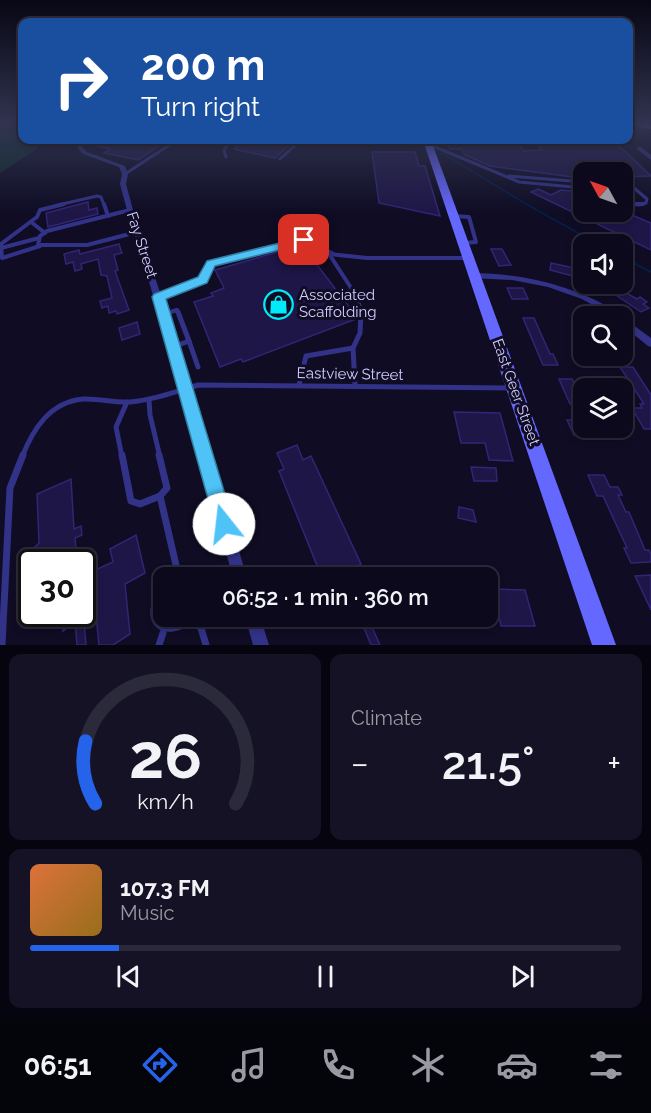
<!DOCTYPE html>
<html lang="en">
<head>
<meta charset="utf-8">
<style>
	body { margin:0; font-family:Raleway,sans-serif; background:#141224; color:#f1f3f6; height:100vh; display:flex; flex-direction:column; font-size:22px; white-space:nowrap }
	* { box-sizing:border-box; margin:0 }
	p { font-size:20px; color:#9a9aa3 }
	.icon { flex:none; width:33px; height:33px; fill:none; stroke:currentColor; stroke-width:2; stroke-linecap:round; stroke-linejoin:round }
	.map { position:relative; height:645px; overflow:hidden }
	.details { display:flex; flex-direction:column; gap:9px; padding:9px; background:#06050f; flex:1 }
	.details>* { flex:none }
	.hud { position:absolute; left:18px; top:18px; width:615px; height:126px; border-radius:12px; box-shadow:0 3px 9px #0003,0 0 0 2px #2b2a3a; background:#1a4fa0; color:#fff; overflow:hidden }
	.needle { width:39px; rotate:310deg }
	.controls { position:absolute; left:573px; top:162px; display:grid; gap:12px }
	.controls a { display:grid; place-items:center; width:60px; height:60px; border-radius:12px; background:#0b091b; box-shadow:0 3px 9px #0003,0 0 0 2px #2b2a3a; font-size:30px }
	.speed { position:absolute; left:18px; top:549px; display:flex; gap:12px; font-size:30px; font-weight:700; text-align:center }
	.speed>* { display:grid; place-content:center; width:78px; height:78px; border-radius:50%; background:#0b091b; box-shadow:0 3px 9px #0003,0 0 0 2px #2b2a3a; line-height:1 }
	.speed .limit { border:3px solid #111; border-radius:9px; background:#fff; color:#111 }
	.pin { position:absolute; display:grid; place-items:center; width:51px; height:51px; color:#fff; margin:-26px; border-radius:12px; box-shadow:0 3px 9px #0006 }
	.me { position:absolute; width:66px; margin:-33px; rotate:344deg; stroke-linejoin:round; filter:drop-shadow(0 0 4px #0008) }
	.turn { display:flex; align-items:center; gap:21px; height:126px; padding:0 24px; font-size:27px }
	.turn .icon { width:78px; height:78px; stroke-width:2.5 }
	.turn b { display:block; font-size:42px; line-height:51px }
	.big { font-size:45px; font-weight:600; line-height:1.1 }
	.details .tile { flex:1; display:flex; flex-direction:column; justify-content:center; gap:9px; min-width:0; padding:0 21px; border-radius:12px; background:#141224 }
	.details .dial { align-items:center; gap:0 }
	.dial svg { height:156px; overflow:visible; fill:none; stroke:#2b2a3a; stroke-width:7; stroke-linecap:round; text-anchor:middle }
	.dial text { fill:#f1f3f6; stroke:none }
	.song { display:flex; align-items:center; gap:18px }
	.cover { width:72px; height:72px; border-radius:9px; background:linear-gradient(135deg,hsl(20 70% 55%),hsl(40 70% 35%)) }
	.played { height:6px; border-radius:3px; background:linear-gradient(90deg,#2563eb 15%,#2b2a3a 15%) }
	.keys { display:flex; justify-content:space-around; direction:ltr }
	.heat { display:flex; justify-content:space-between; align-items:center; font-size:33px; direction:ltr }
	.details .tiles { flex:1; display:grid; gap:9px; grid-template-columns:1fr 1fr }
	.tile:last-child { grid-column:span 2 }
	.trip { position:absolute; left:153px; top:567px; width:345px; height:60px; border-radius:12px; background:#0b091b; box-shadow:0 3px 9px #0003,0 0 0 2px #2b2a3a; font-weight:600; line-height:60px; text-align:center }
	.tabs { display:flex; height:96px; justify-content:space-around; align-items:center; background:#04040b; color:#9a9aa3 }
	.tabs .icon { width:42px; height:42px }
	.tabs .current { color:#2563eb }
	.tabs b { font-size:27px; color:#f1f3f6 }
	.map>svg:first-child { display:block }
</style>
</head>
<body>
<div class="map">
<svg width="651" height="645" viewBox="0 0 651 645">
	<rect width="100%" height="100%" fill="#0f0c24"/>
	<polygon fill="#0e2e2c" points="0,123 22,123 22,140 44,140 36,145 38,148 0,173"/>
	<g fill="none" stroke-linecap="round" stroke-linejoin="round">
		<g stroke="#041e44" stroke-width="1.5">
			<polyline points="407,140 426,151"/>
			<polyline points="0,147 23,140"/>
			<polyline points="438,153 444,154 528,205"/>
		</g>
		<g stroke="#041e44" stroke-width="2">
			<polyline points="526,204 598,244"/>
			<polyline points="622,257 651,272"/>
		</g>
	</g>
	<g fill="#1e1647" stroke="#322575" stroke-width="1.5">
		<polygon points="103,140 167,140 138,160 104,153 110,149 93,145"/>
		<polygon points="246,140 295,140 275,158 234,149"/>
		<polygon points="445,140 515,140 524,151 542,150 533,140 613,140 651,176 622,177 622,172 584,172 584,178 580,178 490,166 465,155 461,149 450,149"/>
		<polygon points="372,152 415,152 419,166 425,166 440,216 379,203"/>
		<polygon points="538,189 551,195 561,190 582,192 584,212 625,212 651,223 651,250 531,192"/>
		<polygon points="88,202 89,210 97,208 98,214 48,227 46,213"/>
		<polygon points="119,244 122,253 114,255 118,270 115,271 129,310 117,314 116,311 109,313 108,306 102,308 100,301 112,298 107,276 101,275 98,259 81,264 82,269 75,271 73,262 66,264 64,254 79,250 80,254"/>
		<polygon points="302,245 356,316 356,319 243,362 241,359 220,367 194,302 213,296 211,293 224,288 215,270"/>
		<polygon points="491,249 502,249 511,265 499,266"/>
		<polygon points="551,263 584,270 584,279 550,270"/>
		<polygon points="602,284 610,284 637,299 640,297 647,302 643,304 649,308 641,312 601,285"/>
		<polygon points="507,288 523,288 528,299 512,299"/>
		<polygon points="523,318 534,318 550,354 553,354 558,365 543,365"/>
		<polygon points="137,322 140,334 122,340 119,328"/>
		<polygon points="620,367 633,367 651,395 651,429 644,429 632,408 642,408 640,404 644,404"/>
		<polygon points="559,379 572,379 584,404 570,404"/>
		<polygon points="454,412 500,413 513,461 489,460 485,443 461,443"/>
		<polygon points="567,420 584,420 584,428 588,428 592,435 574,435"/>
		<polygon points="297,445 303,460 311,456 361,564 347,572 350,578 322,578 279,471 284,469 277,453"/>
		<polygon points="471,467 496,468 497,481 474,481"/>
		<polygon points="588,475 604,475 610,487 618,487 622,495 618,495 626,512 629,512 645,550 649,550 651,554 651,562 631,563 624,548 627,548 603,496 597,496"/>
		<polygon points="71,479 74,529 81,526 82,535 75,538 77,562 27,562 35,558 34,548 39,543 37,494"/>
		<polygon points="459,507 473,510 476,522 458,518"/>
		<polygon points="136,535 145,573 125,584 130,634 113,645 99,645 96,615 84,622 86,645 77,645 75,622 63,631 61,614 82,614 82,576 113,562 110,549"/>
		<polygon points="651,575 651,610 635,576"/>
		<polygon points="494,589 525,590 535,626 501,626"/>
		<polygon points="359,616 367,616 380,645 371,645"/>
	</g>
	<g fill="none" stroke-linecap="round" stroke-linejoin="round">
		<g stroke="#323288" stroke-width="3">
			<polyline points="428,144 519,182 584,188"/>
			<polyline points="80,147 79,142 82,140"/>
			<polyline points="226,157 224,150 231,140"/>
			<polyline points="280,159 301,140"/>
			<polyline points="125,174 177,140"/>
			<polyline points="509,176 584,182"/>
			<polyline points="622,184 634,188 647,199 646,203 639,205 622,203"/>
			<polyline points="58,205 97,196 101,197 104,205"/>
		</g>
		<g stroke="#323288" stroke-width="4">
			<polyline points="104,204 108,216"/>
			<polyline points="630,204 643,204"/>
			<polyline points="130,210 47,231 40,236 38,245 87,245 137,232"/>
			<polyline points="453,216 469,217 476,242 464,243"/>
			<polyline points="31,222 45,233"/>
			<polyline points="40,246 2,258 1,244 37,217 40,210 64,204"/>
			<polyline points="1,248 39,238"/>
			<polyline points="159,297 202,280 211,263 221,260 304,240 332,253"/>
			<polyline points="164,314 177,310 179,314"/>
			<polyline points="362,314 357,297 329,254 367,258 466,258"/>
		</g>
		<g stroke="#323288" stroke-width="5">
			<polyline points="164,314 169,312"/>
			<polyline points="189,341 198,367"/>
			<polyline points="173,347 189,341 178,312"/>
			<polyline points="353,348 360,333 361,312"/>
			<polyline points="299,385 306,356 353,348 355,385"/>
			<polyline points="149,400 150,415 160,457"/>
			<path d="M 22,457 C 33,429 50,402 83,399 C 98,398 114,403 130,402 C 153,400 175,392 198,385 L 511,388"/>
			<polyline points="122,457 116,427 127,402"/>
		</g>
		<g stroke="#323288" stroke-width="7">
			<polyline points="122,455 131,501 140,504 160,496 167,488 159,455"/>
			<polyline points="160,496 179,578"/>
			<polyline points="225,578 235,571"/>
			<path d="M 164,586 C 139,622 164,643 196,616"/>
			<polyline points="193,621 201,628 206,645"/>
			<polyline points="2,645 10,488 23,455"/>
			<polyline points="159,645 163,633"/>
		</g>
		<g fill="#323288" fill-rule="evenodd">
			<polygon points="410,140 430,140 427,142 412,142"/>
			<polygon points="80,145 87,152 125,166 128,174 126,184 133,210 191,387 247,578 233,578 181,387 127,210 120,184 122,174 119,167 83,154 77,147"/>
			<polygon points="637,147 641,147 651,155 651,160 637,149"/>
			<path d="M 474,273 C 527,274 575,286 621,314 L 622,316 L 612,316 L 582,299 L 548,287 L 512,280 L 471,278 L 470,276 L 471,274 Z"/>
			<polygon points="622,317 651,338 651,347 648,346 622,325"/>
			<polygon points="245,616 260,616 269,645 253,645"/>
		</g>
		<g fill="#6568ff" fill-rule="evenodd">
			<polygon points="628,123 651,125 651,129 628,125"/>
			<polygon points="423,140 431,140 616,645 592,645"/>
		</g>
	</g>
	<linearGradient id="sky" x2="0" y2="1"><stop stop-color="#080714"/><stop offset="0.58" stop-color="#313450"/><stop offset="1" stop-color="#313450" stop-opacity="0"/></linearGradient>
	<rect width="651" height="213" fill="url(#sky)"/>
	<polygon fill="#4fc3f7" stroke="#337fa1" stroke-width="1.5" points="304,237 310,240 308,243 215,266 207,283 166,299 234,524 231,531 224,534 217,531 215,524 152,297 154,294 198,277 207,261"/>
	<defs>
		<symbol id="shop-ring" viewBox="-11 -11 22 22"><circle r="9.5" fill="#0f0c24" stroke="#00ebf9" stroke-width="1.5"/><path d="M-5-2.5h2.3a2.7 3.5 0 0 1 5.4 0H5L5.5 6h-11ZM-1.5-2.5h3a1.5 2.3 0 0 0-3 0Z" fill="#00ebf9"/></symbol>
	</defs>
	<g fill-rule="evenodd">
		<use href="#shop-ring" x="262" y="288" width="33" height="33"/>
	</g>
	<g text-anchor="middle" stroke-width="6" stroke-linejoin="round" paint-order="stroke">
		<g font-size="15" fill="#d2ceff" stroke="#0f0c24">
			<text transform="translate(142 245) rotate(72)" y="5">Fay Street</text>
			<text transform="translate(350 374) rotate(1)" y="5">Eastview Street</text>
			<text transform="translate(516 392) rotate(70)" y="5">East Geer Street</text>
		</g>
		<g font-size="15" fill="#d2ceff" stroke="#0f0c24" text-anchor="start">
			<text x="299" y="300">Associated<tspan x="299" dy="17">Scaffolding</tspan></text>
		</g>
	</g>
</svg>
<div class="controls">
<a><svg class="needle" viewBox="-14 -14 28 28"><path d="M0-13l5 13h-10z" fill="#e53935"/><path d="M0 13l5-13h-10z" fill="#9a9aa3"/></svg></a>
<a><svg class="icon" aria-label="sound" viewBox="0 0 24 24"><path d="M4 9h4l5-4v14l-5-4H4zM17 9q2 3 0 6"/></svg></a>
<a><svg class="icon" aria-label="search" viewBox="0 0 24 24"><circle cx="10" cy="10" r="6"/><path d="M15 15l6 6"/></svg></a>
<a><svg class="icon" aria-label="layers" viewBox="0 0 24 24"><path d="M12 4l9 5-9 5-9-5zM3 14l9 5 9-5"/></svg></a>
</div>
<div class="speed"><div class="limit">30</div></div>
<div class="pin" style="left:304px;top:240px;background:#d93025"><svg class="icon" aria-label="arrive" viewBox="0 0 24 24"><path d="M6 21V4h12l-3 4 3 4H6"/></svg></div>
<svg class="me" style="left:224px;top:524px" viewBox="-20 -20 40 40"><circle r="19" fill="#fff"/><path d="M0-13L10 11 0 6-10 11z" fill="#4fc3f7"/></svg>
<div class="trip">06:52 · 1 min · 360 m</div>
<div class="hud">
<div class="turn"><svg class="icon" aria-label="right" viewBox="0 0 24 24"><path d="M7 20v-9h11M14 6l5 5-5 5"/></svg><div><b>200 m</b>Turn right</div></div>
</div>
</div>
<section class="details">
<div class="tiles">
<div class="tile dial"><svg viewBox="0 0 100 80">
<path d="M14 69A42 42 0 1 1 86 69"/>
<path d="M14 69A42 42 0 0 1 9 37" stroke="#2563eb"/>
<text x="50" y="56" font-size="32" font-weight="700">26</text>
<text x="50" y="72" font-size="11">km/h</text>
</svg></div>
<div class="tile"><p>Climate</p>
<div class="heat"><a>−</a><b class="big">21.5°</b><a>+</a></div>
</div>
<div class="tile">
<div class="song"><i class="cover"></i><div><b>107.3 FM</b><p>Music</p></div></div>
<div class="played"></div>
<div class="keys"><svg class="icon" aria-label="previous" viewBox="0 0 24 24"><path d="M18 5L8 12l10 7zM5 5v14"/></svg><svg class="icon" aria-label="pause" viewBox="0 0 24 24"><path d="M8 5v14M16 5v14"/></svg><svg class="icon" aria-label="next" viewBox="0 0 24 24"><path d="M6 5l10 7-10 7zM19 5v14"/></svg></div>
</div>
</div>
</section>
<nav class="tabs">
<b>06:51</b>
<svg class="icon current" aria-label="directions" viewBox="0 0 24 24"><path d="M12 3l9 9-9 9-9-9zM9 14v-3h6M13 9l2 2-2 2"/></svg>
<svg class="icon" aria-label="music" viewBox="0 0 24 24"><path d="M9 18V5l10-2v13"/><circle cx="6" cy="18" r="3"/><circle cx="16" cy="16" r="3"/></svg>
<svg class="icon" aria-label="phone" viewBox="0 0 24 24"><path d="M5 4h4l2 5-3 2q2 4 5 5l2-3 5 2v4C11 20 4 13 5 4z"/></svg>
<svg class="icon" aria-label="climate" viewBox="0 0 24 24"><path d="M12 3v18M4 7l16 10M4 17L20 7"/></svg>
<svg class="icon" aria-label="car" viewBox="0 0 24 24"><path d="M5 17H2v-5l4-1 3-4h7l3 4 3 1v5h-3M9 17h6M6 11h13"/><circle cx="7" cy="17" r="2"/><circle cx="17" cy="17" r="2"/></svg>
<svg class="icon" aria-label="filters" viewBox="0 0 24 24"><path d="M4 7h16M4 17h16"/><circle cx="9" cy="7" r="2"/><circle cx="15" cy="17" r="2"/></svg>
</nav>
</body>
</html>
